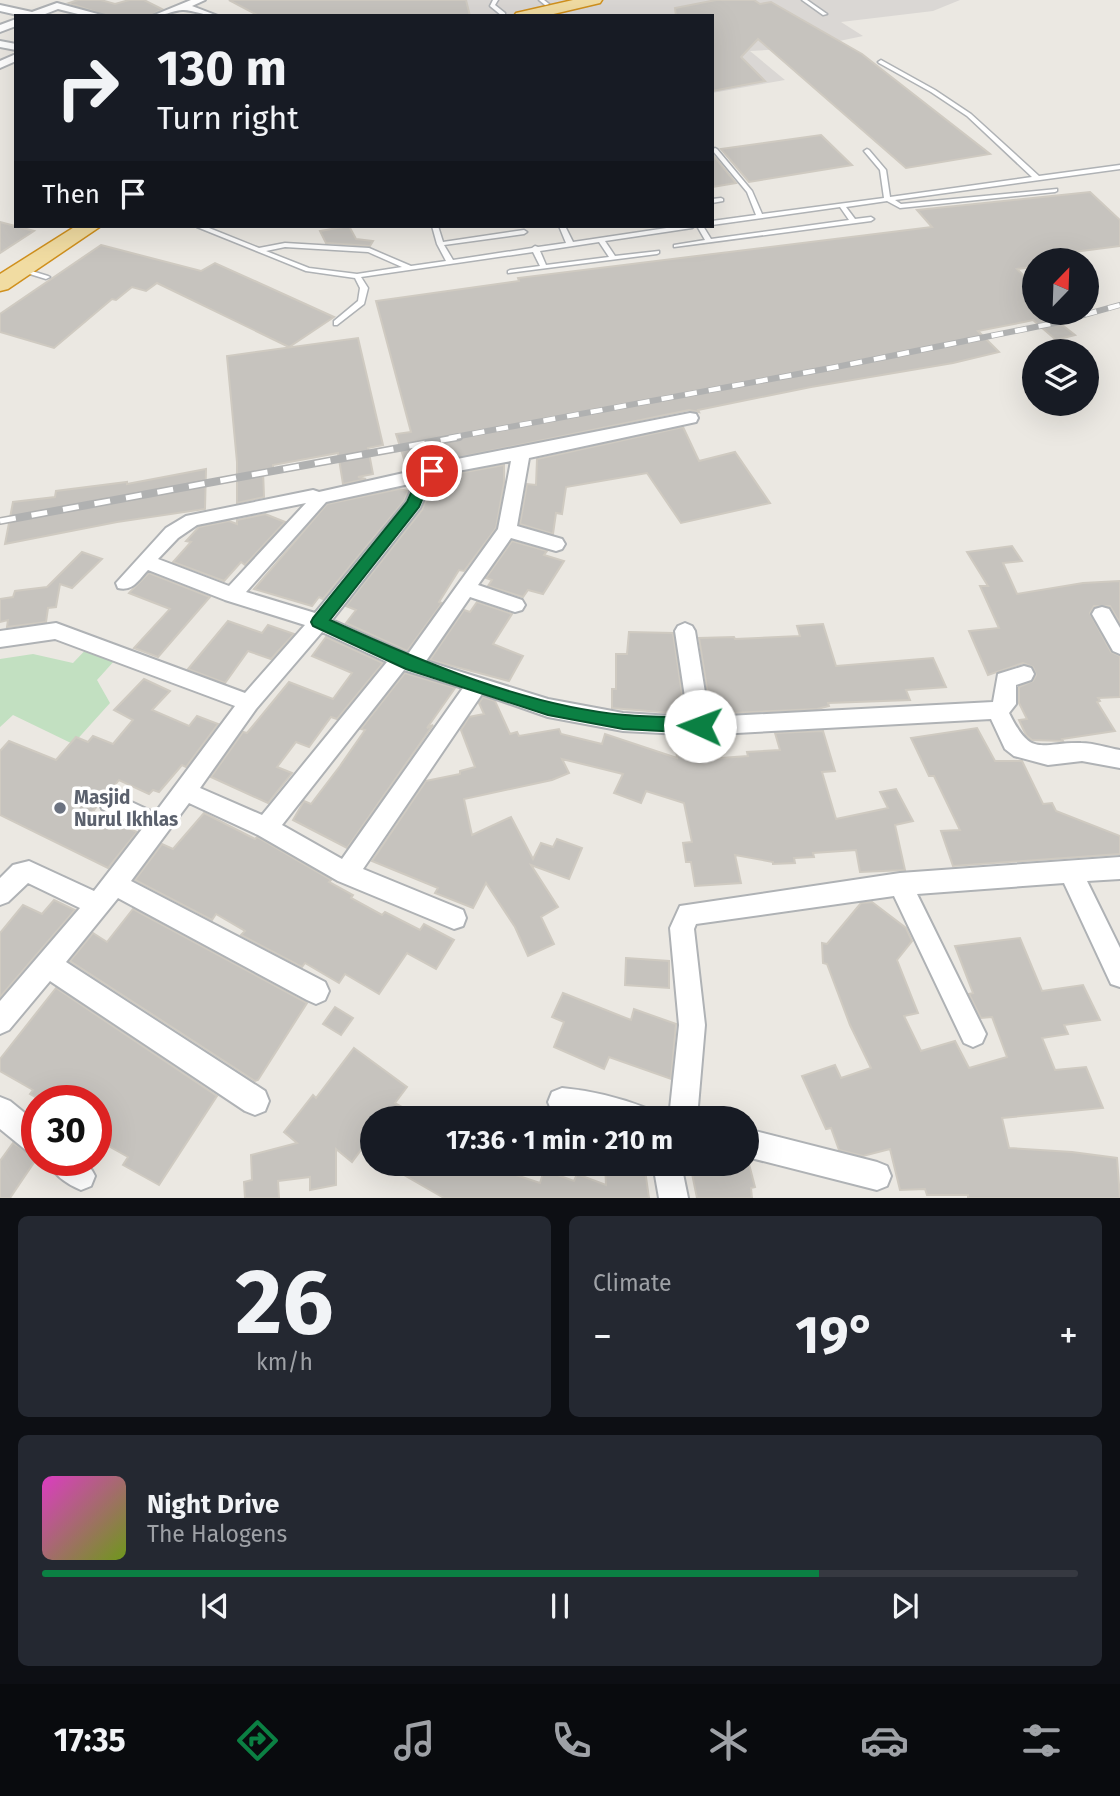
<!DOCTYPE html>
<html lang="en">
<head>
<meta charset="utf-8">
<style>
	body { margin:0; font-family:"Fira Sans",sans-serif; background:#242831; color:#f1f3f6; height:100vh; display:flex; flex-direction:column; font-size:26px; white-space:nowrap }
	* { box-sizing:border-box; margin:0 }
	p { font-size:23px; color:#9ea1a6 }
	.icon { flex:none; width:38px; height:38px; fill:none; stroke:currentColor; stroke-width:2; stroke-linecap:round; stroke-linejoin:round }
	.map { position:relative; height:1198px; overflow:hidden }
	.panel { display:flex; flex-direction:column; gap:18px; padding:18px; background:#0d0f14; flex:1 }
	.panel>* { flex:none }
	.hud { position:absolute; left:14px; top:14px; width:700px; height:214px; border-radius:0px; box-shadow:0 7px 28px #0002; background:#171b24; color:#f1f3f6; overflow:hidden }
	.needle { width:46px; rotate:23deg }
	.tools { position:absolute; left:1022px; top:248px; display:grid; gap:14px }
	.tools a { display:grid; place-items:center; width:77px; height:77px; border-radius:50%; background:#171b24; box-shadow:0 7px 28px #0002; font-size:35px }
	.speed { position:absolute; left:21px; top:1085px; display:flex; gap:14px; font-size:35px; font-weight:700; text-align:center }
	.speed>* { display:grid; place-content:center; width:91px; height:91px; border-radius:50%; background:#171b24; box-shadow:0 7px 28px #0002; line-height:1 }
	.speed .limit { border:10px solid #d22; background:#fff; color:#111 }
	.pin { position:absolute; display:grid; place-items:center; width:60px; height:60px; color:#fff; margin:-30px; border:4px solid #fff; border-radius:50%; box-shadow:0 2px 7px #0007 }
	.me { position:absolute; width:77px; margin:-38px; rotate:272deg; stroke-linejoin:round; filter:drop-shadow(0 0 5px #0008) }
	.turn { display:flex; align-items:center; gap:24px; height:147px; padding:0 28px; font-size:32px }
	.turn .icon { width:91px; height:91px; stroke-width:2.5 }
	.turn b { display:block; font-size:49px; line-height:60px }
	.then { display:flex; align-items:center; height:66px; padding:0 28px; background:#0003; gap:14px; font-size:26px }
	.big { font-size:52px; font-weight:700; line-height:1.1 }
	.panel .widget { flex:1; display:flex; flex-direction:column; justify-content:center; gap:10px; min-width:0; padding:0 24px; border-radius:10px; background:#242831 }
	.panel .dial { align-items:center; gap:0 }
	.dial b { font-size:91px; line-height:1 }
	.song { display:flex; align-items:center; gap:21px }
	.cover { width:84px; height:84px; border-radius:10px; background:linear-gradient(135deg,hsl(310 70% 55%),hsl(80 70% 35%)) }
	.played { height:7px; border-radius:4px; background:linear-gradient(90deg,#0b8043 75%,#363941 75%) }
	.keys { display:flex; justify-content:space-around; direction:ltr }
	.heat { display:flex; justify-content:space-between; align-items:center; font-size:38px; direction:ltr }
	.panel .tiles { flex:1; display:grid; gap:18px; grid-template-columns:1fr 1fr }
	.widget:last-child { grid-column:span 2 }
	.trip { position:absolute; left:360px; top:1106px; width:399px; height:70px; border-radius:35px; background:#171b24; box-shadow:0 7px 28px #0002; font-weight:700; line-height:70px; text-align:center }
	.menu { display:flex; height:112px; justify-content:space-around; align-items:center; background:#090b0e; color:#9ea1a6 }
	.menu .icon { width:49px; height:49px }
	.menu .on { color:#0b8043 }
	.menu b { font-size:32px; color:#f1f3f6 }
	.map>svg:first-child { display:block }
</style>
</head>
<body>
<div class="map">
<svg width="1120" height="1198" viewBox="0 0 1120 1198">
	<rect width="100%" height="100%" fill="#ebe8e2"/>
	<polygon fill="#dad7d4" points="355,0 960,0 933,11 841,22 863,36 806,48 750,51 785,80 712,93 712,16 335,16"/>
	<polygon fill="#c2e0c1" points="96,639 124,650 97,680 110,703 73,744 13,715 0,727 0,659 33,654 73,663"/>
	<g fill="#c6c3be" stroke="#cfcac1" stroke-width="2">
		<polygon points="78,0 101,0 115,4 129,0 144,0 162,9 150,16 107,16 69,3"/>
		<polygon points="229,0 466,0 470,16 259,16"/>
		<polygon points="716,0 754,0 760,4 771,2 862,54 990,154 906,168 758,39 741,57 765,81 712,91 712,16 676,16 675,8"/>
		<polygon points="821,135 852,165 749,182 721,149"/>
		<polygon points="712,154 736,183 712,187"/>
		<polygon points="1090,192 1120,220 1120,246 1058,254 1065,261 1034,261 1034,267 1017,269 1034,286 1034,313 1047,313 1075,335 1056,340 1033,320 1024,322 978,331 999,352 953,363 811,387 698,410 699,412 689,410 407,468 396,434 411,432 376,301 519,281 518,278 932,227 917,210"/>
		<polygon points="0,222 34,231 0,253"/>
		<polygon points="349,226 356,239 373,241 370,246 326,243 320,231"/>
		<polygon points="101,245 201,271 215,263 334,317 289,347 157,283 146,291 132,287 116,300 112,299 54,348 0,332 0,314"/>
		<polygon points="358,338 383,445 368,448 373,474 358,477 366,479 343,484 338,453 273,465 273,468 263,470 264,497 237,503 237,462 227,356"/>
		<polygon points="683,427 699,461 735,452 770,503 681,523 647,473 566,487 562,514 556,513 553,534 520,524 527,484 536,485 537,459"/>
		<polygon points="504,465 504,483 496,528 464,571 459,570 439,602 442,603 407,651 346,623 356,610 346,606 422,510 427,497 435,500 437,481 443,476"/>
		<polygon points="206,469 205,509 117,522 5,544 13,502 55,497 56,491 127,482 127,484"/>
		<polygon points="399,489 408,491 404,501 323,599 319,597 312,606 254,589 327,504"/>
		<polygon points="265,514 285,522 245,565 241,562 224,581 173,562 191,542 186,541 199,527 229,521 237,524 237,520"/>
		<polygon points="512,541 547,551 544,555 564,561 543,594 528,590 523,597 488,586 492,580 486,578"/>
		<polygon points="1012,546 1022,561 1003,563 1017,594 1083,583 1120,581 1120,623 1110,606 1094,606 1090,613 1111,652 1120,656 1120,697 1098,698 1100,701 1097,702 1115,731 1062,739 1063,741 1032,740 1026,735 1019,720 1027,719 1019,703 1019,687 1033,681 1036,675 1033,667 1023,663 988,675 969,631 999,628 980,586 988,586 967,552"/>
		<polygon points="82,552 102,559 72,588 60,584 56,607 48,608 46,622 7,627 8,620 0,622 0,599 13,597 15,591 47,587"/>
		<polygon points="149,573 210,597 158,657 134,648 170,609 129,593"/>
		<polygon points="477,602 512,614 493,644 523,656 509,681 430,660 464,610 470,612"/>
		<polygon points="228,621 262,633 268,625 294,634 271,659 248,651 225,683 188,669"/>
		<polygon points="823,624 836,666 933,658 946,687 906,690 910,700 828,703 829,706 817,709 711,714 699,638 734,637 735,639 800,636 797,626"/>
		<polygon points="629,632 673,633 685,714 612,708 612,689 616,689 616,654 627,654"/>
		<polygon points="326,637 383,663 337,719 331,717 309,747 296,742 277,767 292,773 268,803 211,777 243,732 247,733 289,682 333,699 352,673 312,656"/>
		<polygon points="405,673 455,688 427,728 433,725 347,848 293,820 304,801 311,804 340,766 365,730 361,729"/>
		<polygon points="144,679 170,691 152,710 189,726 197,716 218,724 186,767 182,765 159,792 153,790 149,794 119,780 111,790 100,794 98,805 93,811 137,832 108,868 0,815 0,751 9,741 56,760 76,737 88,742 93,736 113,744 133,720 114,710"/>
		<polygon points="483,697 495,701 510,734 517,732 519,736 559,729 561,734 602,744 605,734 677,758 675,736 705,737 707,759 748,756 747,752 780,750 775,733 823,731 835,771 822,772 836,819 888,808 880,792 896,789 913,821 895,825 905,870 860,872 856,850 813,853 814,857 794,858 795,863 773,864 773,862 735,855 741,883 695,886 691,862 686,862 683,843 692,842 684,803 646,791 641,803 614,793 623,774 562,759 569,773 552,780 464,799 472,835 511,817 533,859 541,843 553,847 557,839 582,848 569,879 531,865 558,907 541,917 554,944 528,956 515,927 486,883 473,908 435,893 438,888 372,861 426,781 460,774 460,771 475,767 461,730 469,717 484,714 479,703"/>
		<polygon points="977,728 995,761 1022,761 1043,804 1052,803 1056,811 1120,836 1120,854 953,866 941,831 960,830 934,776 929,776 911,738"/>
		<polygon points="204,813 255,839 257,837 331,880 329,882 353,895 351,898 382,915 385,912 420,930 424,924 454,940 436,969 407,953 379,994 345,974 339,983 305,963 302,967 241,935 245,931 216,914 212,920 135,880 162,844 173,849"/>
		<polygon points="54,900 75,910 0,997 0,933 23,905 42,914"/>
		<polygon points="872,902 906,928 912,941 897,960 918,1013 904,1016 921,1051 955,1041 969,1068 1007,1057 992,1017 981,1018 969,994 973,993 955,946 1020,938 1042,991 1083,985 1100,1020 1064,1025 1068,1034 1042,1038 1055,1070 1086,1067 1103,1108 1002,1118 1009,1148 1072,1152 1117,1158 1120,1198 968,1198 968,1195 927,1195 925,1189 900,1190 890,1149 863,1156 839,1150 831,1128 826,1129 802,1076 835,1065 841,1078 871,1068 850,1025 827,964 823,963 822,943 827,944 861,903"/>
		<polygon points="133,909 307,1003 258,1080 255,1081 70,961 93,933 107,942"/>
		<polygon points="626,958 669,961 669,988 625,985"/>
		<polygon points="56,988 217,1096 159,1185 123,1165 128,1157 96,1139 96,1101 42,1101 30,1094 33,1090 0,1071 0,1059"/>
		<polygon points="563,993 631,1020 634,1009 676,1024 671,1079 609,1057 604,1069 554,1047 564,1022 552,1017"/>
		<polygon points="335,1007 353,1018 341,1035 323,1024"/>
		<polygon points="354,1048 407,1087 395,1103 422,1118 373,1118 373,1157 361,1150 352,1162 336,1149 336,1185 310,1190 310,1177 278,1181 279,1198 245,1198 244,1182 252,1180 251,1155 297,1143 284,1132 313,1095 316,1098"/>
		<polygon points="13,1143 37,1158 10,1198 0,1198 0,1161"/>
		<polygon points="385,1164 483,1164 540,1183 544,1170 574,1181 577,1174 606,1185 605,1164 641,1164 642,1171 645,1170 649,1198 444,1198"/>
		<polygon points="690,1164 749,1164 755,1187 751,1188 752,1198 697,1198"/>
	</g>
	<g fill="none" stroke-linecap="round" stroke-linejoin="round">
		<defs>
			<g id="service">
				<polygon points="493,0 498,0 495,5 505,13 505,15 501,15 490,6"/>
				<polygon points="539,0 544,0 549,4 545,5"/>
				<polygon points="802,0 807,0 827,14 823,15"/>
				<polygon points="881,60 935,90 971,114 1039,176 1120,165 1120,169 895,200 901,204 1057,189 1057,191 1055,192 900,208 887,201 846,207 855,219 871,217 874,219 871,221 674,247 674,245 705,240 697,226 703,226 711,239 849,220 840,207 712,225 712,221 756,215 747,192 713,151 712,150 715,148 717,149 752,191 762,214 884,198 880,170 864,151 867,149 869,150 886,170 890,197 1032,177 967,116 931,92 879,63 878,62"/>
				<polygon points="721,198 723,199 723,201 712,203 712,199"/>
				<path d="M 196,226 L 204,226 L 259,248 L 285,243 L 369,248 L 411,266 L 446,261 L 437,244 L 432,226 L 438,226 L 443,242 L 524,230 L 527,232 L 524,234 L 444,245 L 453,260 L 532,248 L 535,246 L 538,247 L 566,243 L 559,226 L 565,226 L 573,242 L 680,226 L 695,226 L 692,228 L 605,241 L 615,256 L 659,251 L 659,253 L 657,254 L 508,273 L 508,271 L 510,270 L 540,266 L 533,252 L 361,277 L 368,288 L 364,304 L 337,325 L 334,325 L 334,321 L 358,301 L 360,288 L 355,278 L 306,271 L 197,227 ZM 599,242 L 609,257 L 546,265 L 540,251 ZM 285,247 L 368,252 L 402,267 L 357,274 L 309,268 L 266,251 Z"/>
				<polygon points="22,268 48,276 50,277 46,279 20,271 19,270"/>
			</g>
			<g id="minor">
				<path d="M 191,0 L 205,0 L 192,6 L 218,16 C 206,16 190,9 182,10 C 172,11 163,16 152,16 Z"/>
				<polygon points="57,3 105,16 86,16 58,9 40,16 22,16 0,11 0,5 32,12"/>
				<polygon points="16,19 16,26 0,32 0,25"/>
				<polygon points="0,41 16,44 16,50 0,47"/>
				<polygon points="16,54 16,61 0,68 0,61"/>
				<path d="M 690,413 L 696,414 L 698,418 L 696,422 L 529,458 L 517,526 L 562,539 L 565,544 L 562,549 L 556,551 L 511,538 L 478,585 L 522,600 L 525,605 L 522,610 L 515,612 L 470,597 L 426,661 L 548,699 L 623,713 L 688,717 L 675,631 L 678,626 L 685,623 L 692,626 L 695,631 L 709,717 L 993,702 L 998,674 L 1024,666 L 1031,668 L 1034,674 L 1031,680 L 1016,685 L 1016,704 L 1009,713 C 1032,759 1039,742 1081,743 C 1094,743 1108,748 1120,750 L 1120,768 L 1082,761 L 1048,765 L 1014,756 L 1005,749 L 991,719 L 700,735 L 623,731 L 548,717 L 482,694 L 363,869 L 463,910 L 466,918 L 463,926 L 454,929 L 338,881 L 258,835 L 189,803 L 131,881 L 325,982 L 329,991 L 325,1000 L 316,1004 L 307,1000 L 118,898 L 66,962 L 265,1091 L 269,1101 L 265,1111 L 255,1115 L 245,1111 L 50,981 L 9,1030 L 0,1034 L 0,1001 L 80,908 L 28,883 L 8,902 L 0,905 L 0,878 L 13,865 L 29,861 L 94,891 L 142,829 L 102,809 L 99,802 L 102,795 L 110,792 L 155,813 L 235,706 L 55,639 L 0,647 L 0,631 L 56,623 L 245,693 L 305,625 L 225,600 L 148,570 C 139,579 133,592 118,588 L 116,583 L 166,528 L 186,516 L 313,490 L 319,492 L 426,468 L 437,463 ZM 511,461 L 498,529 L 408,654 L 332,620 L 420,508 L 431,482 L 442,474 ZM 414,483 L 406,502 L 315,613 L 246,592 L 326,502 ZM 306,503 L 229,586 L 158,559 L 178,538 L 197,525 ZM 322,632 L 387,662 L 262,815 L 200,788 L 256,709 ZM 404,670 L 463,688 L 342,859 L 282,825 Z"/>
				<polygon points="1102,607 1109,609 1120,628 1120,654 1113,651 1092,614 1095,609"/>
				<polygon points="1120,857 1120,879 1087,881 1120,948 1120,987 1111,984 1064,883 917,894 986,1034 982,1043 973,1047 964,1043 894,896 696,924 694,929 705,1025 697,1118 669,1118 679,1025 670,928 680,906 900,873"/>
				<path d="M 562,1088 C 592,1091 618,1097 646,1108 L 650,1118 L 562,1116 L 552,1112 L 548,1102 L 552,1092 Z"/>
				<polygon points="0,1097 10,1101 37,1123 37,1155 27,1151 0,1129"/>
				<polygon points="747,1129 877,1162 887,1166 891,1176 887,1186 877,1190 747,1157"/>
				<path d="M 47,1160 C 67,1160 86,1155 95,1176 L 91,1186 L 81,1190 C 67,1184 53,1175 47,1160 Z"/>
				<polygon points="653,1164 681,1164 688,1198 659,1198"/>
			</g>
			<g id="trunk">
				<polygon points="573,0 602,0 600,3 545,16 514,16 516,13"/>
				<polygon points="76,226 101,226 8,289 0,291 0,274"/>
			</g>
		</defs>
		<use href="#service" stroke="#afb2b5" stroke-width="3"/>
		<use href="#minor" stroke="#afb2b5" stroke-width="4"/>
		<use href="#trunk" stroke="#d0901d" stroke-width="3"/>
		<use href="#service" fill="#fff" fill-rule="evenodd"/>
		<use href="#minor" fill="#fff" fill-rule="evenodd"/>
		<use href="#trunk" fill="#f1dca2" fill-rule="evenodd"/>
		<defs>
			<polyline id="rail-far1" points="449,438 836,367 1055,323 1120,305"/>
			<polyline id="rail" points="0,521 459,437"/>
		</defs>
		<use href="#rail-far1" stroke="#b0b1b1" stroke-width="6"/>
		<use href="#rail" stroke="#b0b1b1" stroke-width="8"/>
		<use href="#rail-far1" stroke="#fff" stroke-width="4.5" stroke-dasharray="12" stroke-linecap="butt"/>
		<use href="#rail" stroke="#fff" stroke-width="5" stroke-dasharray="16" stroke-linecap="butt"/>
	</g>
	<path fill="#0b8043" stroke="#07532c" stroke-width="2" d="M 432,467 L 439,471 L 430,481 L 419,507 L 330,620 C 420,661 525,706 625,715 C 650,717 675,717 700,718 L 706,720 L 709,726 L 706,731 L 700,733 L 623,729 L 548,715 L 406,669 L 313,626 L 311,622 L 313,618 L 407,502 L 419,475 Z"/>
	<circle fill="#6b7280" stroke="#fff" stroke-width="2.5" cx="60" cy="808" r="7"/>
	<g text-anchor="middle" stroke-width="7" stroke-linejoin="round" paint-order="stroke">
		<g font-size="19" font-weight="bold" fill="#5b616d" stroke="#fff" text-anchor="start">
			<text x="74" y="804">Masjid<tspan x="74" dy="22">Nurul Ikhlas</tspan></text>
		</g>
	</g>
</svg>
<div class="tools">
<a><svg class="needle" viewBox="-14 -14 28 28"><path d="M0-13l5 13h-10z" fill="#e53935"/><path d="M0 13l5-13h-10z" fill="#9ea1a6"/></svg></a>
<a><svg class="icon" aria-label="layers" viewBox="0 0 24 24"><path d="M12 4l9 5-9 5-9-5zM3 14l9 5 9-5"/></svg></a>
</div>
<div class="speed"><div class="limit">30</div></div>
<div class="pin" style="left:432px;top:471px;background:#d93025"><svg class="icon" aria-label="arrive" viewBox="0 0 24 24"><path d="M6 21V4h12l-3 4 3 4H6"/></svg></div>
<svg class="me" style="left:700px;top:726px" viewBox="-20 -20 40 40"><circle r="19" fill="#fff"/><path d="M0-13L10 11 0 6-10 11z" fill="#0b8043"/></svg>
<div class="trip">17:36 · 1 min · 210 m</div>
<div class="hud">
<div class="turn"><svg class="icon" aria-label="right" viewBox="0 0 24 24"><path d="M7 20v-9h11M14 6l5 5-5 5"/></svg><div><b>130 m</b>Turn right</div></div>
<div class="then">Then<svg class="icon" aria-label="arrive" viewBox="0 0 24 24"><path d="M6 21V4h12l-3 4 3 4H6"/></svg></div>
</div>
</div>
<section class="panel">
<div class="tiles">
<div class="widget dial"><b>26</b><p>km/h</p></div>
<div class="widget"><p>Climate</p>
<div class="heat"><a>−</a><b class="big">19°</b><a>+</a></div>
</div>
<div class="widget">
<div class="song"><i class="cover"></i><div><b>Night Drive</b><p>The Halogens</p></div></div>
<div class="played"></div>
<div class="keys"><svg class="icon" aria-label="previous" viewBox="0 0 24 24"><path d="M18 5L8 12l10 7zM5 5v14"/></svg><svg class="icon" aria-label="pause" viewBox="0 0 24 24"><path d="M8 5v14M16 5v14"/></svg><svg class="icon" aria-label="next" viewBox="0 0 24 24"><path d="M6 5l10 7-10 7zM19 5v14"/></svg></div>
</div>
</div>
</section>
<nav class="menu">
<b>17:35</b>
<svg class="icon on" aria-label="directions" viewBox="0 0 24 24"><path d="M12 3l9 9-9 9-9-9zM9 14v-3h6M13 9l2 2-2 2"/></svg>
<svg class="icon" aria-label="music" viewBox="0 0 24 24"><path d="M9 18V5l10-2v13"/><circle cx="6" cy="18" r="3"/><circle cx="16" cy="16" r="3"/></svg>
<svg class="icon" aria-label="phone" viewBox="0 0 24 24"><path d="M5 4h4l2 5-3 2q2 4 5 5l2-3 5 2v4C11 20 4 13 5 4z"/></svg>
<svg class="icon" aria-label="climate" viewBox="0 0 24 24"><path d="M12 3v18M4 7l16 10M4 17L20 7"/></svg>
<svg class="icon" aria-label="car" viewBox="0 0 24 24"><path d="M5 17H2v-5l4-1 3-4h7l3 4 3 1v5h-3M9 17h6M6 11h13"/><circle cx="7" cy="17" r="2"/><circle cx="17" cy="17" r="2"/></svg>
<svg class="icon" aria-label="filters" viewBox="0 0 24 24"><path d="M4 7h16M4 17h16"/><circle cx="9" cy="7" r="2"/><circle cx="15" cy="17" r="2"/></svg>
</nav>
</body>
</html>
